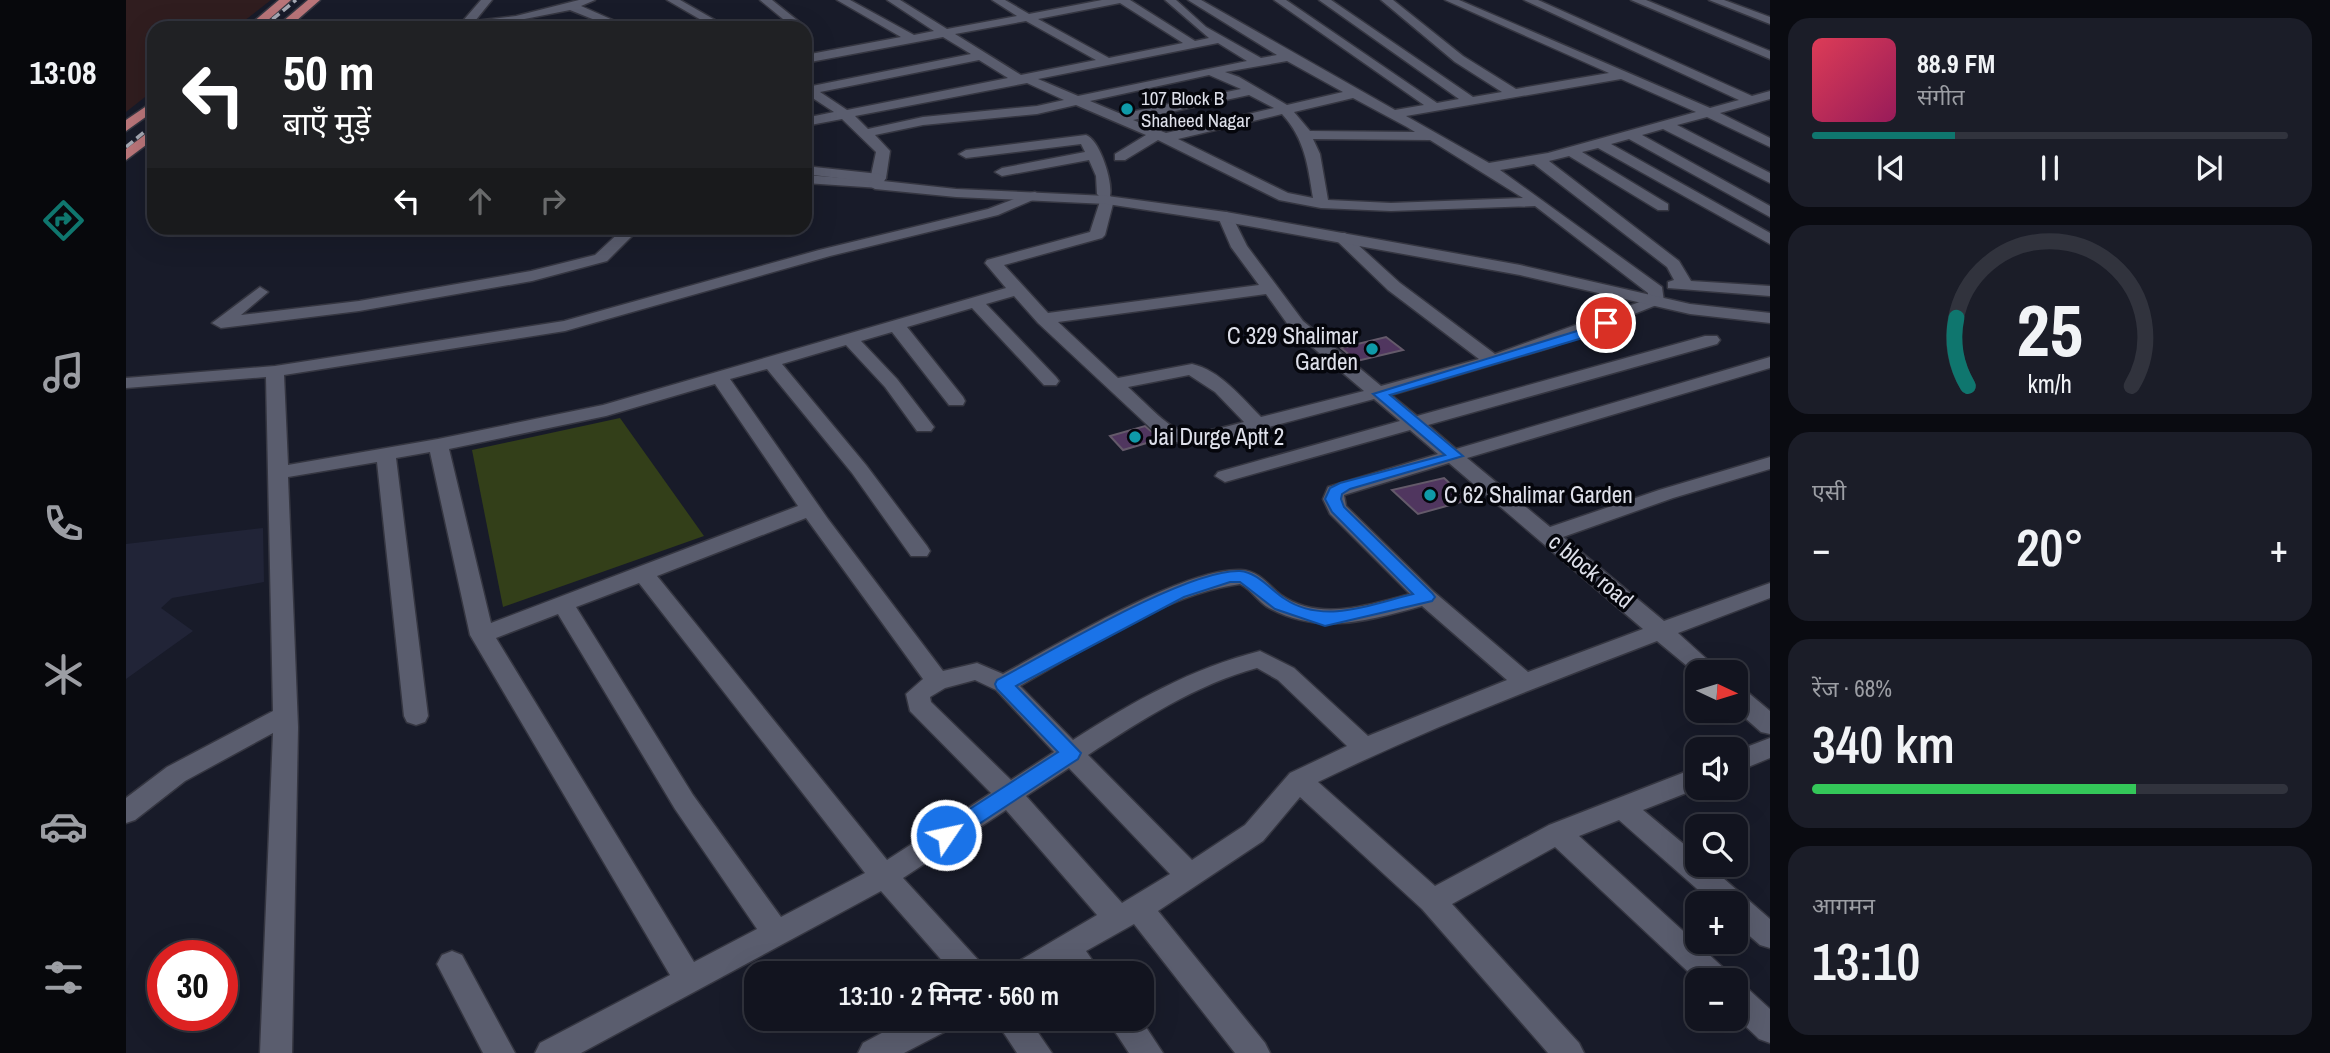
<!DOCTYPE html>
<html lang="hi">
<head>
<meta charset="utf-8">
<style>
	body { margin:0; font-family:"Archivo Narrow","Noto Sans Devanagari",sans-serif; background:#1b1d28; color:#f1f3f6; height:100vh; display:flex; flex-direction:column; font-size:26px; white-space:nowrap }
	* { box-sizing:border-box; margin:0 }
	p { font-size:23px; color:#9c9ea4 }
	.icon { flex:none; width:38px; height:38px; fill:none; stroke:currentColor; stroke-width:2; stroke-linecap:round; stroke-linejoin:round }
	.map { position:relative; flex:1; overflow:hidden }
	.drawer { display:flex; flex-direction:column; gap:18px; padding:18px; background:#0a0b11; width:560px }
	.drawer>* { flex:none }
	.hud { position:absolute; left:21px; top:21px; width:665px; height:214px; border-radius:21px; box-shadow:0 7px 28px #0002,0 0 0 2px #31333d; background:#202124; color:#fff; overflow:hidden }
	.needle { width:46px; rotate:94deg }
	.tools { position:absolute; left:1559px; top:660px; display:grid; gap:14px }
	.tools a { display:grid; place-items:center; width:63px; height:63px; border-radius:14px; background:#12141f; box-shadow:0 7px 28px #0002,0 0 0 2px #31333d; font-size:35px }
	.speed { position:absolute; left:21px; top:940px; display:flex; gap:14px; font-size:35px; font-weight:700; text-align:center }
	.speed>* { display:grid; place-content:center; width:91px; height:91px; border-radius:50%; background:#12141f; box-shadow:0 7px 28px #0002,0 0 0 2px #31333d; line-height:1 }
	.speed .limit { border:10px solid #d22; background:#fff; color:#111 }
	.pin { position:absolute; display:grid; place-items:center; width:60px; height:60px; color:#fff; margin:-30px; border:4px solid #fff; border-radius:50%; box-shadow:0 2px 7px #0007 }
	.me { position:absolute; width:77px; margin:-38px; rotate:56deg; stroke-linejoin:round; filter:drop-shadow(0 0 5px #0008) }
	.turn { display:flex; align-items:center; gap:24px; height:147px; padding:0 21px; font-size:32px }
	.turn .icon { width:91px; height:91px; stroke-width:2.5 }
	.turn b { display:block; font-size:49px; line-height:60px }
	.lanes { display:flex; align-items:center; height:66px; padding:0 21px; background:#0003; justify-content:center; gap:35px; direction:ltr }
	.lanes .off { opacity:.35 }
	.big { font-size:52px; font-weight:600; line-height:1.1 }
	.drawer .tile { flex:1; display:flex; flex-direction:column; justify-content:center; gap:10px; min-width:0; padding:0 24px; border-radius:21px; background:#1b1d28 }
	.drawer .dial { align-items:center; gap:0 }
	.dial svg { height:182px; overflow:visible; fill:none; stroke:#31333d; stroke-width:7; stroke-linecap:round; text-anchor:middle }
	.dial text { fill:#f1f3f6; stroke:none }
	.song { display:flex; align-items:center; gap:21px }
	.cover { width:84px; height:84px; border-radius:10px; background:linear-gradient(135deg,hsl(350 70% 55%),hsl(330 70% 35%)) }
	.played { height:7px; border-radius:4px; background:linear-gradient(90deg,#0f766e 30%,#31333d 30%) }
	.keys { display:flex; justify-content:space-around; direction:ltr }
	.heat { display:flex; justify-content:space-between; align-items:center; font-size:38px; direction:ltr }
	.charge { height:10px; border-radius:5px; background:linear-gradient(90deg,#34c759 68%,#31333d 0) }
	.trip { position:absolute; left:618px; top:961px; width:410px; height:70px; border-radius:21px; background:#12141f; box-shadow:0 7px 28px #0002,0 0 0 2px #31333d; font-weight:600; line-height:70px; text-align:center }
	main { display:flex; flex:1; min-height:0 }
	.menu { display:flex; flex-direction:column; width:126px; justify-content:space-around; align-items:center; background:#07080c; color:#9c9ea4 }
	.menu .icon { width:49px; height:49px }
	.menu .on { color:#0f766e }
	.menu b { font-size:32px; color:#f1f3f6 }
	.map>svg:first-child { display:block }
</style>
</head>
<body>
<main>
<nav class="menu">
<b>13:08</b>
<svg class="icon on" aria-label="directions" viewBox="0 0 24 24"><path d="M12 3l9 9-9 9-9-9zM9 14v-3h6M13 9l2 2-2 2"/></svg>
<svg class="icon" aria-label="music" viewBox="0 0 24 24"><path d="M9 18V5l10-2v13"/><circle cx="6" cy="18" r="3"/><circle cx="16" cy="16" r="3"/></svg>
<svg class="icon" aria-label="phone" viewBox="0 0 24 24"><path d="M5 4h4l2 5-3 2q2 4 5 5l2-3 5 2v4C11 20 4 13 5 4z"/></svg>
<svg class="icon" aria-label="climate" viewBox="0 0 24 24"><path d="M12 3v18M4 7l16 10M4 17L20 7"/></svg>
<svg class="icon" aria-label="car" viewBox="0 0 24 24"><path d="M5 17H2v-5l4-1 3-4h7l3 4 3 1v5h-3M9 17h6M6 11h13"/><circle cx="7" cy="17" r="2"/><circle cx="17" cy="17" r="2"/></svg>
<svg class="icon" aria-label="filters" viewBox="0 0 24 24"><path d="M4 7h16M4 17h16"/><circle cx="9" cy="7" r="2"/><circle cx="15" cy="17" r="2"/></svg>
</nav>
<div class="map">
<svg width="1644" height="1053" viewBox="0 0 1644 1053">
	<rect width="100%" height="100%" fill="#181b29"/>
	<polygon fill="#212437" points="137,528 138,582 46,598 35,608 67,631 0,679 0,544"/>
	<polygon fill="#301d1f" points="0,0 145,0 109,28 28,28 28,90 0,112"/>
	<polygon fill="#333f19" points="494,418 578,536 377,607 346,450"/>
	<g fill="#50365f" stroke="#645a6a" stroke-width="2">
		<polygon points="1260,337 1277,350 1231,361 1215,348"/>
		<polygon points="1019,426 1034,439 997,450 984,436"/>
		<polygon points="1318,478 1342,500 1292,514 1266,490"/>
	</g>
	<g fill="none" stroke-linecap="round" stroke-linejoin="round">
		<defs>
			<g id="minor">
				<polygon points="355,0 366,0 349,21 390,16 453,0 469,0 455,6 505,28 489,28 444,10 352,28 176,28 154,24 160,21 336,22"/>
				<polygon points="541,0 554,0 603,28 589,28"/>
				<polygon points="634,0 646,0 681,28 679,30 668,28"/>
				<path d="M 711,0 L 724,0 L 788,35 L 808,31 L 761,0 L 774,0 L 821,29 L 891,16 L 866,0 L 879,0 L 903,14 L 976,0 L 1004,0 L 1069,41 L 1083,38 L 1039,0 L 1050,0 L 1080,27 L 1135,58 L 1151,55 L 1062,0 L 1075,0 L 1269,110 L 1298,105 L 1148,0 L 1160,0 L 1311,103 L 1333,99 L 1193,0 L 1205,0 L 1347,97 L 1376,92 L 1329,62 L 1255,0 L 1267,0 L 1337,56 L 1390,89 L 1483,73 L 1319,0 L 1333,0 L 1584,108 L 1613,100 L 1398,0 L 1412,0 L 1626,96 L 1644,91 L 1644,99 L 1594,113 L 1644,138 L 1644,147 L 1581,117 L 1551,125 L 1644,173 L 1644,183 L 1537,129 L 1516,135 L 1644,206 L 1644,217 L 1503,139 L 1485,144 L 1644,233 L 1644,244 L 1472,148 L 1456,152 L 1542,204 L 1542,210 L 1532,210 L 1443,156 L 1423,161 L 1553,261 L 1565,281 L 1644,286 L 1644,296 L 1542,288 L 1542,282 L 1548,280 L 1541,267 L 1408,164 L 1374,170 L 1536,287 L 1538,302 L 1426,347 L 1265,395 L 1291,416 L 1579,336 L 1591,336 L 1594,340 L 1591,344 L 1302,425 L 1330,449 L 1644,357 L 1644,368 L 1341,458 L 1424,527 L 1533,490 L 1644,457 L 1644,469 L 1547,498 L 1437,537 L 1538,621 L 1644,583 L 1644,598 L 1552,633 L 1595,672 L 1572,672 L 1572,675 L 1531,641 C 1417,685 1302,728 1192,782 L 1309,886 L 1423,825 L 1572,767 L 1573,788 L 1517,810 L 1572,856 L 1572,864 L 1581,864 L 1644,919 L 1644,948 L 1634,945 L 1610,924 L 1610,903 L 1587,903 L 1493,820 L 1453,836 L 1601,971 L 1606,980 L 1572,981 L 1429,847 L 1326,904 L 1453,1043 L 1458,1053 L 1422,1053 L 1296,909 L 1174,797 L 1137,841 L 1032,911 L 1139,1043 L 1144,1053 L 1109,1053 L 1008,924 L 960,951 L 975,973 L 943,973 L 937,965 L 924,973 L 883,973 L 888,964 L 971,915 L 880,810 L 777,878 L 856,964 L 861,973 L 827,973 L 755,891 L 455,1053 L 409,1053 L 414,1043 L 544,975 L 344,635 L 304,452 L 270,458 L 302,716 L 299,722 L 290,725 L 281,722 L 278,716 L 251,462 L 162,477 L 172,727 L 166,1053 L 134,1053 L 147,733 L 59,781 L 9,820 L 0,823 L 0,798 L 41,767 L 147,711 L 140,377 L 0,388 L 0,378 L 149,366 L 438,321 L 693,250 L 862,209 L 904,193 L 909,192 L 916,196 L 872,215 L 704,256 L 439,331 L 158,375 L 162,465 L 312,439 L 477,405 L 880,288 L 859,263 L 861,260 L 964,232 L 975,198 L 971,194 L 970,176 L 963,160 L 876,176 L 869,172 L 876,168 L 959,152 L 955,144 L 840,158 L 833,154 L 840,150 L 960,135 C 974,140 987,182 984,196 L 988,200 L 979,235 L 976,238 L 878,265 L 922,313 L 1133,285 L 1105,247 L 1092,217 L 1100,212 L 1105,214 L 1121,246 L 1177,321 L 1255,386 L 1353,359 L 1262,290 L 1209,239 L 1209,233 L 1219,233 L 1274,283 L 1369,354 L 1522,299 L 1522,293 L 1409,206 L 1265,211 L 1195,208 L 1153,200 L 1032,140 L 999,160 L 989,160 L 989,154 L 1020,135 L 950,105 L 911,114 L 797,125 L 749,135 L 764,151 L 760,178 L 754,188 L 679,183 L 679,175 L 744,180 L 750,152 L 716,119 L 679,126 L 679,118 L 708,112 L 679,93 L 679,83 L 686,86 L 845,54 L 817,37 L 679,63 L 679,55 L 775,37 ZM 994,3 L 1057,43 L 983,58 L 912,19 ZM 900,21 L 970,60 L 895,75 L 829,34 ZM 1092,43 L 1121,61 L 952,96 L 912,79 ZM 853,60 L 882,78 L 721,110 L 694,92 ZM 1161,61 L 1217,92 L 1161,105 L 1113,77 L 1099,72 ZM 1083,75 L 1115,89 L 995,114 L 964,101 ZM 1495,79 L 1570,112 L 1422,153 L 1363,163 L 1280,116 ZM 901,83 L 938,100 L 911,106 L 797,117 L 742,129 L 729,116 ZM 1123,95 L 1148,108 L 1040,133 L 1007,120 ZM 1227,98 L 1281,127 L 1289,132 L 1184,131 L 1168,112 ZM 1156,114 C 1179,139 1182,166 1187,198 L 1162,193 L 1052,139 ZM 1187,139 L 1304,140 L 1397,198 L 1265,203 L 1202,200 L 1194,154 ZM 1140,294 L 1165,329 L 1238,391 L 1135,417 C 1116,398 1094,370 1066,364 L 992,378 L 932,322 ZM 888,296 L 912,323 L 1032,435 L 1056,444 L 1076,445 L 1248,399 L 1274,421 L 1092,472 L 1089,476 L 1099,482 L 1284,430 L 1312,454 L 1202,487 L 1197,499 L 1204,514 L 1284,594 C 1243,605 1194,622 1155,595 C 1142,585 1134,571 1115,570 C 1058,567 931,645 877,674 L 851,663 L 817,671 L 702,519 L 604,379 L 641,369 L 726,473 L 785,556 L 801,556 L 804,551 L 801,546 L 740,465 L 656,364 L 720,345 L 759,387 L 791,431 L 805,431 L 808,427 L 771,379 L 735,341 L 766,332 L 823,405 L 837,405 L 839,401 L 837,397 L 781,327 L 846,308 L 918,385 L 930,385 L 933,381 L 930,377 L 860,304 ZM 1063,375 L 1089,392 L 1118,422 C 1048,441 1053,434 1002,387 ZM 589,384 L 672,506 L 365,623 L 323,449 L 480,416 ZM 1323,463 L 1517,629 L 1402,672 L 1308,592 L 1220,506 L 1218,495 ZM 680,518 L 797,679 L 780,694 L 784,711 L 865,793 L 761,860 L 531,576 ZM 513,583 L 739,873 L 655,917 L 567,795 L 450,607 ZM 1114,584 C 1126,590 1132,602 1143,608 C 1195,636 1244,620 1296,606 L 1381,680 L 1242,736 L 1168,668 L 1134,651 C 1066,668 1006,702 947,740 L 894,686 C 960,649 1039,594 1114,584 ZM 432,614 L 549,809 L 631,929 L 568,962 L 370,638 ZM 1131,668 L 1152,680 L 1221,746 L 1164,773 L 1119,825 L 1066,860 L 962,755 C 1014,721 1071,684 1131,668 ZM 849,680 L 870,690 L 928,752 L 885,780 L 805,702 L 804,697 L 819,688 ZM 943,768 L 1044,874 L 996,903 L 900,796 Z"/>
				<polygon points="1505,0 1520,0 1644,51 1644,59"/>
				<polygon points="1583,0 1598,0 1644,17 1644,24"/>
				<polygon points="498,228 514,228 481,261 406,281 233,311 95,328 86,323 134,287 142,292 115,315 233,301 405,271 469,255"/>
				<polygon points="1610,687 1619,690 1644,711 1644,734 1635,732 1610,710"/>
				<polygon points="1644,738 1644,758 1610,772 1610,751"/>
				<polygon points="326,951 336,955 389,1053 357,1053 311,964 316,955"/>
				<polygon points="1610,985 1621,988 1644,1009 1644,1043 1633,1039 1610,1017"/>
				<polygon points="784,1018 830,1018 826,1028 778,1053 732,1053 737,1043"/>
				<polygon points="868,1018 902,1018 926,1053 891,1053"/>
				<polygon points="980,1018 1014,1018 1037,1053 1003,1053"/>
			</g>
			<polygon id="tertiary" points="679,166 753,174 760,178 757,181 830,189 981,196 1100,212 1394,265 1564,304 1644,313 1644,323 1564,314 1394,275 1100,222 981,204 830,197 749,189 742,185 746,182 679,174"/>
			<g id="trunk">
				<polygon points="153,0 165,0 133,28 120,28"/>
				<polygon points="182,0 194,0 162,28 149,28"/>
				<polygon points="28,101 28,111 0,131 0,120"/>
				<polygon points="28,128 28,139 0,160 0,149"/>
			</g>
		</defs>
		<use href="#minor" stroke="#353641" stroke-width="3"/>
		<use href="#tertiary" stroke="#353641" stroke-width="3"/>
		<use href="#trunk" stroke="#353641" stroke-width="3"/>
		<use href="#minor" fill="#5a5d6e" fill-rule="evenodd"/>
		<use href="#tertiary" fill="#5a5d6e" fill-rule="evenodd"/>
		<use href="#trunk" fill="#b97579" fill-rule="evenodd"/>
		<g stroke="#a5a8b3" stroke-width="3.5" stroke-dasharray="9 4.5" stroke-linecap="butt">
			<polyline points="136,28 170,0"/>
			<polyline points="0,147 28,124"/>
		</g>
	</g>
	<path fill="#1a73e8" stroke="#114b97" stroke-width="2" d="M 1476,320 L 1487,323 L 1460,337 L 1264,395 L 1337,456 L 1224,489 L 1216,494 L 1215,499 L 1218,507 L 1306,593 L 1309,597 L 1306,601 L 1199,626 L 1149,609 L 1114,582 L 1104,582 L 1058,597 L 890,686 L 955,753 L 952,759 L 827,841 L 813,841 L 810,835 L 813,829 L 932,752 L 871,689 L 869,684 L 871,680 C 924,652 1061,569 1114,571 C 1131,572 1145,590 1159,599 C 1198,625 1246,604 1287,594 L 1206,512 L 1199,499 L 1204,488 L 1214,483 L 1319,455 L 1247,394 L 1451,331 Z"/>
	<g fill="#0f9aa8" stroke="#05060c" stroke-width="2.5">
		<circle cx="1001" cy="109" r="7"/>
		<circle cx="1246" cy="349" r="7"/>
		<circle cx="1009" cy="437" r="7"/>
		<circle cx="1304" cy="495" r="7"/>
	</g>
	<g text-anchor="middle" stroke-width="7" stroke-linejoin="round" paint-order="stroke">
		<g font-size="19" fill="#dee0ea" stroke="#05060c" text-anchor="start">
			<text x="1015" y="105">107 Block B<tspan x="1015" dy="22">Shaheed Nagar</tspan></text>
		</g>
		<g font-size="23" fill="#dee0ea" stroke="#05060c" text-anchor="start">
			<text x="1232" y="344" text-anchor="end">C 329 Shalimar<tspan x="1232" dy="26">Garden</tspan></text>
			<text x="1023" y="445">Jai Durge Aptt 2</text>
			<text x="1318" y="503">C 62 Shalimar Garden</text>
		</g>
		<g font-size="23" fill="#dee0ea" stroke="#05060c">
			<text transform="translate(1465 571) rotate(40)" y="8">c block road</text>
		</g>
	</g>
</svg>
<div class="tools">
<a><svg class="needle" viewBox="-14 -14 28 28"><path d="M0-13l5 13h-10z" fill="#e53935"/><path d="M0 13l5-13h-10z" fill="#9c9ea4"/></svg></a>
<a><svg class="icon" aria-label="sound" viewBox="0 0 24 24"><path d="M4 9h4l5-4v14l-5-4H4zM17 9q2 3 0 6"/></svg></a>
<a><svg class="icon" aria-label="search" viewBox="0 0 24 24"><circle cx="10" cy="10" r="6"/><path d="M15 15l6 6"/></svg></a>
<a>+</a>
<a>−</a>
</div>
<div class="speed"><div class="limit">30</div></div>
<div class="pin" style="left:1480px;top:323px;background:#d93025"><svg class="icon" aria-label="arrive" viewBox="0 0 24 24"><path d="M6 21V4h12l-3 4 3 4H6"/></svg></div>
<svg class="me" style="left:820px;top:835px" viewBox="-20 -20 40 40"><circle r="17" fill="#1a73e8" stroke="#fff" stroke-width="3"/><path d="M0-11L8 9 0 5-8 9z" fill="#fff"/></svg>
<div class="trip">13:10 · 2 मिनट · 560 m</div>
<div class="hud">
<div class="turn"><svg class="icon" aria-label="left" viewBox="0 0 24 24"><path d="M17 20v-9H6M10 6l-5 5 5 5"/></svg><div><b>50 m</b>बाएँ मुड़ें</div></div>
<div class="lanes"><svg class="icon" aria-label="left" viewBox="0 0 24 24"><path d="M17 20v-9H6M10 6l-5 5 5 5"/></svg><svg class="icon off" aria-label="ahead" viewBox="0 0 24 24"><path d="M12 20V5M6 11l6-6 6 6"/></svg><svg class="icon off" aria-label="right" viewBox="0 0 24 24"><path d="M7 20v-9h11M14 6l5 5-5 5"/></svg></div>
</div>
</div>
<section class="drawer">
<div class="tile">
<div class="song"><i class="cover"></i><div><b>88.9 FM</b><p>संगीत</p></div></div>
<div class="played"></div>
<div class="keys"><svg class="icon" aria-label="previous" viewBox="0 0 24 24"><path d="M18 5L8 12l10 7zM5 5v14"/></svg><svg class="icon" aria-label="pause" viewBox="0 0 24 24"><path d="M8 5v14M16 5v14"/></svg><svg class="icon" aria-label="next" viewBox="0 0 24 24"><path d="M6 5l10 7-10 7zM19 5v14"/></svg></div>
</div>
<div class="tile dial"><svg viewBox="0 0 100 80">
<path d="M14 69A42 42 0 1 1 86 69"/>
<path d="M14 69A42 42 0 0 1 9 39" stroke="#0f766e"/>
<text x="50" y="56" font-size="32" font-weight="700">25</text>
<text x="50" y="72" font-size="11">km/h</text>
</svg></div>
<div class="tile"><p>एसी</p>
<div class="heat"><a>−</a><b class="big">20°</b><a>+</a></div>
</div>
<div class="tile"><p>रेंज · 68%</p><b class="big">340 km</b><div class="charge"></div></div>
<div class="tile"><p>आगमन</p><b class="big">13:10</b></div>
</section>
</main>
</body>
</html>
